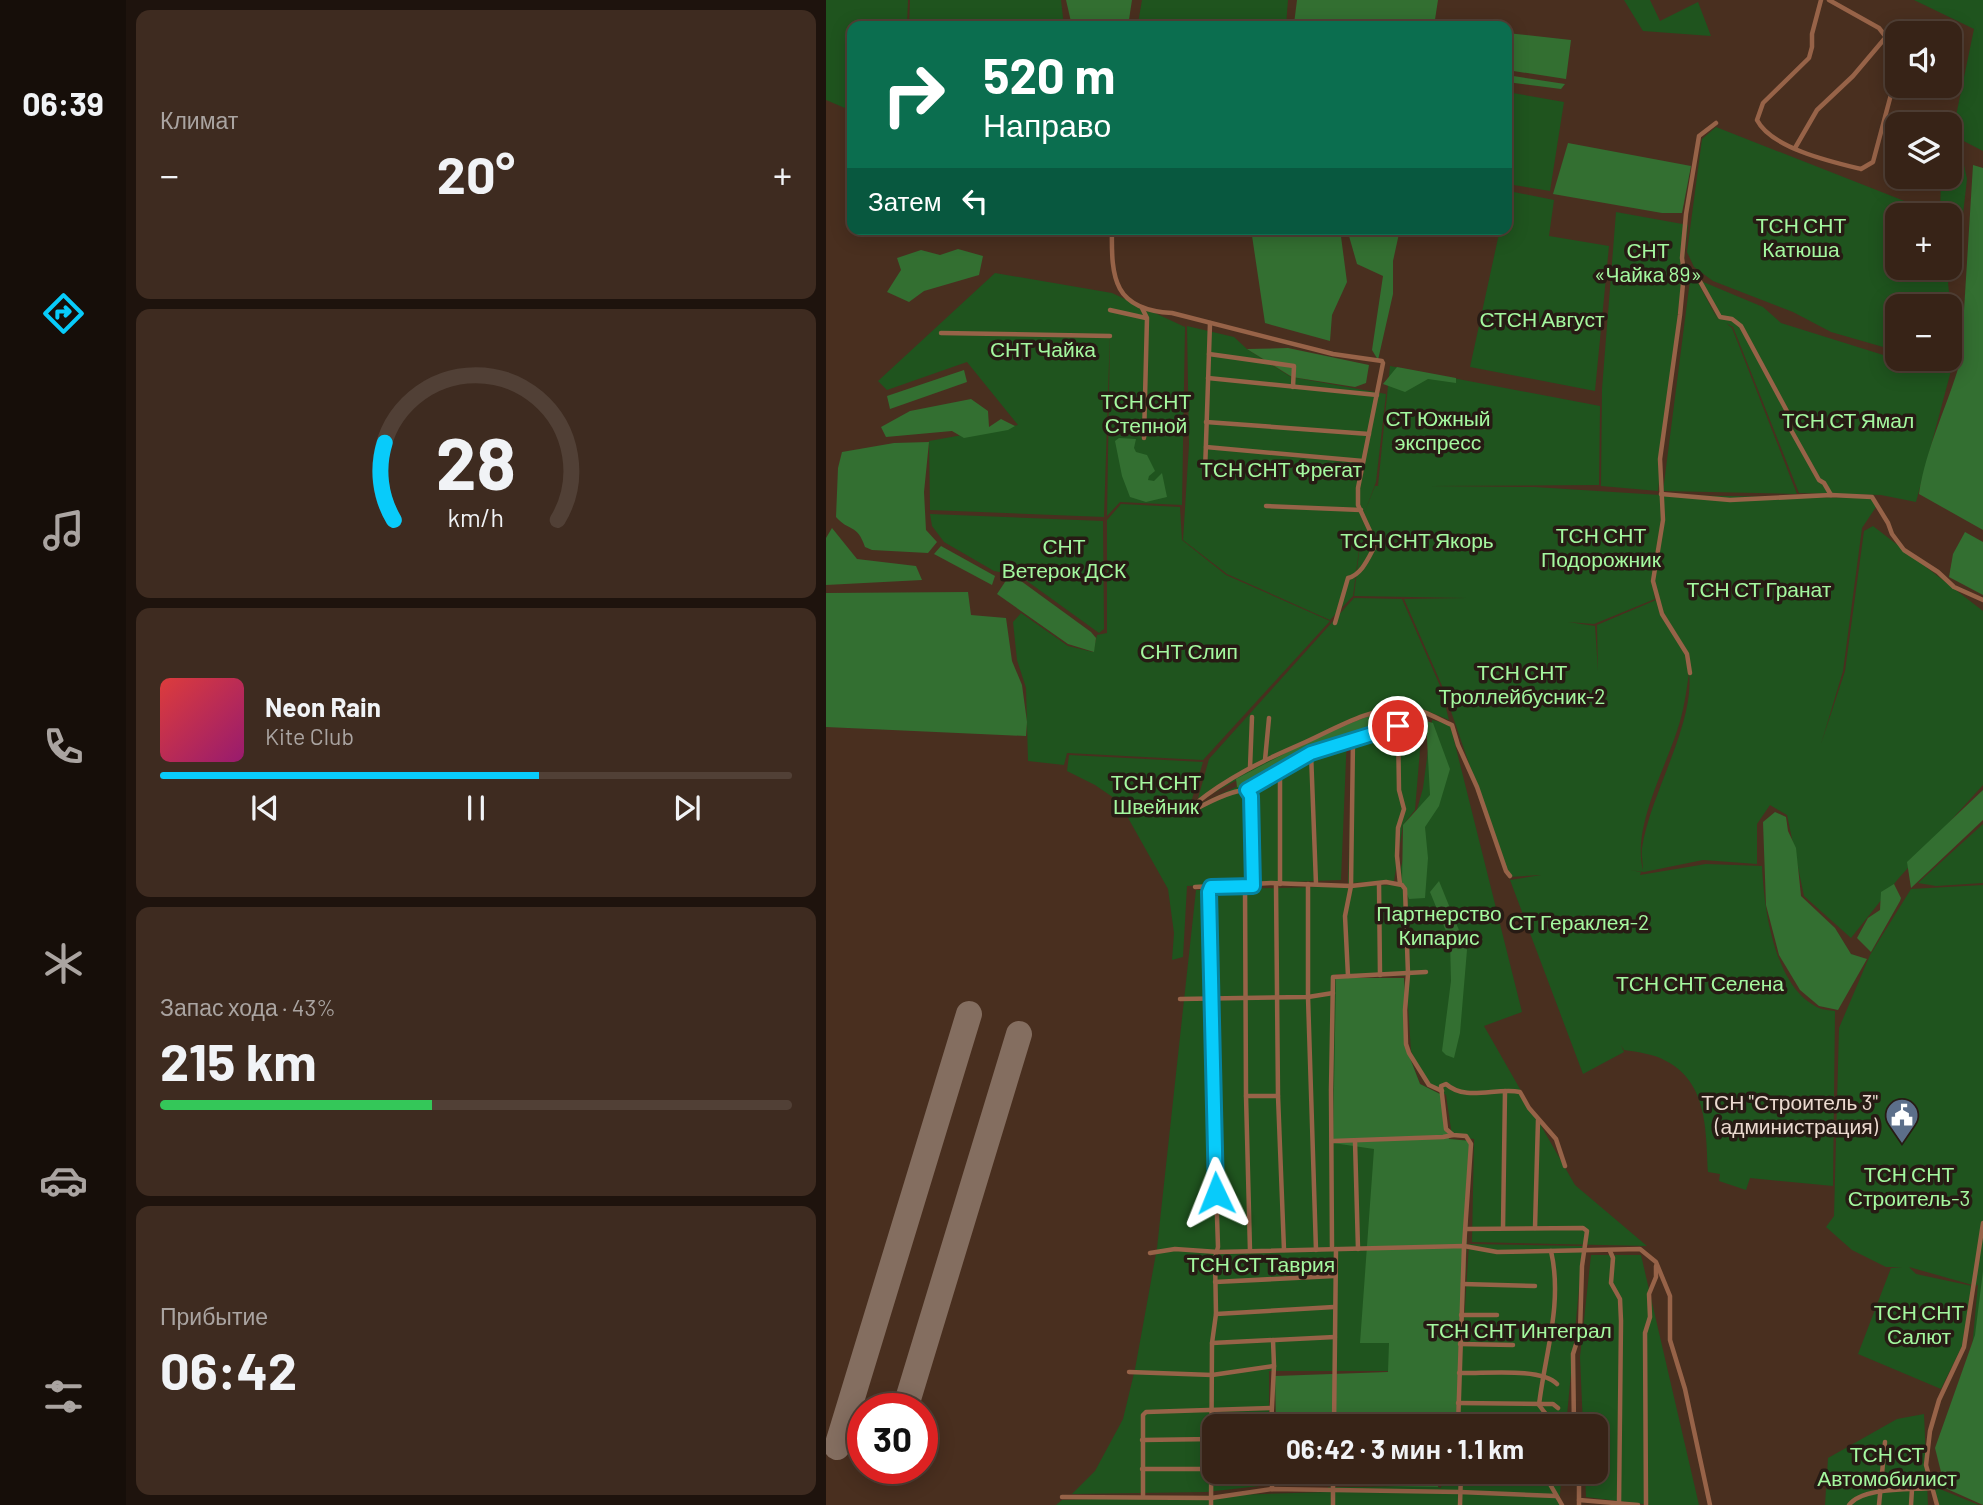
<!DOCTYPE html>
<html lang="ru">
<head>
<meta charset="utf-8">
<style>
	body { margin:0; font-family:Barlow,sans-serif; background:#3e2b20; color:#f1f3f6; height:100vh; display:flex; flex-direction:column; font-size:26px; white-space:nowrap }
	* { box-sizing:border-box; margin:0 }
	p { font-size:23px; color:#aaa4a1 }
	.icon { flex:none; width:38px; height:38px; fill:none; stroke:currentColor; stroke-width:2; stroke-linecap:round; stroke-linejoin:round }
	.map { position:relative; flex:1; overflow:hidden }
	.details { display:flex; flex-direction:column; gap:10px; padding:10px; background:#1e130d; width:700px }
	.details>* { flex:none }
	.guide { position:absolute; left:21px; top:21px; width:665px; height:214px; border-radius:14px; box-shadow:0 4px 18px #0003,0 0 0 2px #514036; background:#0b6e4f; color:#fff; overflow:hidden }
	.controls { position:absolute; left:1059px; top:21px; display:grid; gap:14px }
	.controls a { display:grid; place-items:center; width:77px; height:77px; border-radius:14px; background:#372317; box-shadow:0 4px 18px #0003,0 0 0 2px #514036; font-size:35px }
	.speed { position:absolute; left:21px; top:1393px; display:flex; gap:14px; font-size:35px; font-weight:700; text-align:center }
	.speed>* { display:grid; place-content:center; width:91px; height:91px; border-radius:50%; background:#372317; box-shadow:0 4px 18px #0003,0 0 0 2px #514036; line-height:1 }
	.speed .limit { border:10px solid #d22; background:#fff; color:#111 }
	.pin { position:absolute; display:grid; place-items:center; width:60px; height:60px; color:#fff; margin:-30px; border:4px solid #fff; border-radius:50%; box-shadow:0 2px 7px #0007 }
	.me { position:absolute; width:77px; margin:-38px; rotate:358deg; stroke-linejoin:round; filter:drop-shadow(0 0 5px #0008) }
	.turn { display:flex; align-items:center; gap:24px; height:147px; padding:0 21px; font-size:32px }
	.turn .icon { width:91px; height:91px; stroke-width:2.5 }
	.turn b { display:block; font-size:49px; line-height:60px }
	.then { display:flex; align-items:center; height:66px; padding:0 21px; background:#0003; gap:14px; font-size:26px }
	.big { font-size:52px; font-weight:700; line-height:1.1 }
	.details .card { flex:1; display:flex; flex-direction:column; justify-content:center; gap:10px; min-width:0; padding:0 24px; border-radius:14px; background:#3e2b20 }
	.details .dial { align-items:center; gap:0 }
	.dial svg { height:182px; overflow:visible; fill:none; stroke:#514036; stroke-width:7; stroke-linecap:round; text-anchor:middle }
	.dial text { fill:#f1f3f6; stroke:none }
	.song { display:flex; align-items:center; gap:21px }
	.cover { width:84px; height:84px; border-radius:10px; background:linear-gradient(135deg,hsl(0 70% 55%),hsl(320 70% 35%)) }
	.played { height:7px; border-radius:4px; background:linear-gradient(90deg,#08cbfa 60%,#514036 60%) }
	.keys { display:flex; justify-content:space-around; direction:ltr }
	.heat { display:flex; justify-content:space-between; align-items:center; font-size:38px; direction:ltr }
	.charge { height:10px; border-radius:5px; background:linear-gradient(90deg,#34c759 43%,#514036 0) }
	.trip { position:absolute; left:376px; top:1414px; width:406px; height:70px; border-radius:14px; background:#372317; box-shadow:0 4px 18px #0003,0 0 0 2px #514036; font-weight:700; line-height:70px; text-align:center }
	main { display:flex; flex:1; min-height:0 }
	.tabs { display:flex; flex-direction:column; width:126px; justify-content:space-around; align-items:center; background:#160e09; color:#aaa4a1 }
	.tabs .icon { width:49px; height:49px }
	.tabs .on { color:#08cbfa }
	.tabs b { font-size:32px; color:#f1f3f6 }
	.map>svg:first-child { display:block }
</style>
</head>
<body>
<main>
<nav class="tabs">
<b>06:39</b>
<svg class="icon on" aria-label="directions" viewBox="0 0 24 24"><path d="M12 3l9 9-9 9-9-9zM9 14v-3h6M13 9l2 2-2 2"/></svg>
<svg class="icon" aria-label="music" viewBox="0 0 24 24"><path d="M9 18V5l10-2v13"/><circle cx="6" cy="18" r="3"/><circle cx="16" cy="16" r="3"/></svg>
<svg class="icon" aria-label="phone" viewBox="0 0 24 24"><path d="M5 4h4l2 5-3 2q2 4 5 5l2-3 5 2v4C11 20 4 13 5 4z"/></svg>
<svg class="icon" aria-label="climate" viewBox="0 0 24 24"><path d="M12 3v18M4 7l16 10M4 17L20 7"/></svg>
<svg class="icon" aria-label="car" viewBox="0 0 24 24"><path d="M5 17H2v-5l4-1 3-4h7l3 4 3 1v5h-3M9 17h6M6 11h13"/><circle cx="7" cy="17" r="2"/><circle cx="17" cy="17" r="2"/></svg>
<svg class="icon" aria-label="filters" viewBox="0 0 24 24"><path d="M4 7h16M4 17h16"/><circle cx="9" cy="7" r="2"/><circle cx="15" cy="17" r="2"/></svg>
</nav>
<section class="details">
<div class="card"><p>Климат</p>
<div class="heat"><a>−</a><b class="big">20°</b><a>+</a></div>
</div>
<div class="card dial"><svg viewBox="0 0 100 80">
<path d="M14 69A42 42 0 1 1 86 69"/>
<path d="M14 69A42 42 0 0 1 10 35" stroke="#08cbfa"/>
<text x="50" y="56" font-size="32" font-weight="700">28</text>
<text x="50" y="72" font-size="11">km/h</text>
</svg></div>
<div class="card">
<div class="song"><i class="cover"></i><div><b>Neon Rain</b><p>Kite Club</p></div></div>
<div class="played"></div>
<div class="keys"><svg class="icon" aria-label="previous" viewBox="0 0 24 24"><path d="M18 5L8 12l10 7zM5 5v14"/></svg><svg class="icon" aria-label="pause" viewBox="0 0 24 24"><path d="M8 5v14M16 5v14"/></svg><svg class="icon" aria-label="next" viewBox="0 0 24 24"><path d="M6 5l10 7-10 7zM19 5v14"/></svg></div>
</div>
<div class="card"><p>Запас хода · 43%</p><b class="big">215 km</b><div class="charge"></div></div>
<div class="card"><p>Прибытие</p><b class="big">06:42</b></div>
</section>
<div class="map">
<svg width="1157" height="1505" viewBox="0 0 1157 1505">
	<rect width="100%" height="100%" fill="#492f1f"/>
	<g fill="#1f541e" fill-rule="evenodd">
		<polygon points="0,0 82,0 81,26 26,26 26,111 0,100"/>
		<polygon points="84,0 235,0 238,26 83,26"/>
		<polygon points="316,0 462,0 460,26 335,26 312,23"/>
		<polygon points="798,0 824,0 834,21 872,2 885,36 817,31"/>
		<polygon points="1088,0 1157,0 1157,151 1126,135 1148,29"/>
		<polygon points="681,92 738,102 724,191 681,184"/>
		<path d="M 890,127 L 1114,215 L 1115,177 L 1124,177 L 1124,147 L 1134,146 L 1141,179 L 1132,258 L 1122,283 L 1125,310 L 1124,314 L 1124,306 L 1071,306 L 1071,351 L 1005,332 L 967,312 L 887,281 L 868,267 L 861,252 L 876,139 ZM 1071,215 L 1124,215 L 1124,268 L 1071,268 Z"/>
		<polygon points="683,191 728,200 723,236 783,246 769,391 644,367 674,229 681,229"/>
		<polygon points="790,212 862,225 832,491 775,486 776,389"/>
		<polygon points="169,273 286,293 359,327 356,505 294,502 281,516 284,331 278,517 104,510 103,441 192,425 141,362 61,390 52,381"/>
		<polygon points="869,277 892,320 875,281 937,307 955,323 1086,364 1126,367 1090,502 1055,495 973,493 907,327 900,323 906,328 971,494 837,491 864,280"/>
		<path d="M 361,326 L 408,337 L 421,349 L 465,377 L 560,394 L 550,482 L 538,514 L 549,486 L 552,486 L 564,366 L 774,406 L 773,485 L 603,486 L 709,487 L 834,495 C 841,532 821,563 829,599 L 768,624 L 742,622 L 769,626 L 772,671 L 771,625 L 830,600 L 834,614 L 859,654 L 863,671 L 862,654 L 837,613 L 828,581 L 838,520 L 836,495 L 1046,498 L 1050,507 L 1036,528 L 1017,671 L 995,744 L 1019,671 L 1038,531 L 1047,526 L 1157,611 L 1157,785 L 1072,879 L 1025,938 L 978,896 L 961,815 L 944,805 L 931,824 L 931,864 L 877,860 L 818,872 L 804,870 L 815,872 L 814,875 L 880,864 L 936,866 C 938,908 948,988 993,1008 C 997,1010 1004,1010 1009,1011 L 1007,1186 L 924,1178 L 920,1190 L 893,1181 L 894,1174 L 882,1172 C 880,1133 882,1082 840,1061 C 828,1054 812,1052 798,1050 L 795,1045 L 798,1052 L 757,1074 L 684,880 L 715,875 L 682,877 L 617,688 L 578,599 L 640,598 L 528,596 L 537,518 L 527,596 L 504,620 L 401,574 L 357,540 L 363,445 ZM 863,673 C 869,724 824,794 816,848 C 815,855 817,863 817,870 C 806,829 838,771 851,731 C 858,711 860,693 863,673 Z"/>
		<polygon points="295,504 354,507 356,540 400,575 504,621 377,760 241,753 238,765 202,761 200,688 191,660 187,622 195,613 242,646 267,652 271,635 281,633 281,520"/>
		<polygon points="104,514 277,521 278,629 273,633 194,576 168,571 118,542 106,526"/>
		<polygon points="528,598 576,599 615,688 623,720 589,706 543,715 469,748 371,802 383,759"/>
		<polygon points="606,720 624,724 696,1012 658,1026 749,1185 821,1246 646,1242 648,1139 626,1136 620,1095 598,1082 585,1051 580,976 510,974 510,978 578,978 582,1053 594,1084 616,1095 623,1139 645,1141 635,1370 643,1244 757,1246 740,1426 450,1426 563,1371 443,1371 443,1426 388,1426 388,1472 443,1472 443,1485 380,1492 246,1494 269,1471 297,1419 309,1369 331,1248 370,890 570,885 597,788"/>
		<polygon points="596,726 589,810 577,825 568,881 522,883 526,741"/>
		<polygon points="521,735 515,880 361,886 357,957 346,960 348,933 342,889 301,816 288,798 269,785 241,771 243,755 377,762 363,809"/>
		<polygon points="1157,824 1157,883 1110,886 1092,883"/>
		<polygon points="1157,885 1157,1430 1139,1424 1152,1284 1150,1286 1083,1267 1090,1274 1146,1286 1136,1346 1115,1389 1032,1354 1065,1268 1076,1267 1060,1267 1026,1250 1000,1227 1008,1216 1013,1028 1044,955 1085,889"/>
		<polygon points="765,1255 815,1255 873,1505 824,1505 760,1497 759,1472 770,1472 770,1426 757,1426 754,1357"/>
		<polygon points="1098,1414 1102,1505 999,1505 1002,1458 1071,1419"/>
		<polygon points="451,1472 614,1472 612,1487 615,1488 617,1472 736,1472 733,1505 230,1505 236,1500 501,1492 502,1487 579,1487 451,1484"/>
		<polygon points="1109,1487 1153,1505 1110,1505"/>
	</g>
	<g fill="#336f31">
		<polygon points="240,0 306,0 302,26 246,26"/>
		<polygon points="471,0 612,0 608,26 479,26 468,24"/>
		<polygon points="681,33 745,40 740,79 681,70 681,46 684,46"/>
		<polygon points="681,75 739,84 735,89 681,82"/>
		<polygon points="742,143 865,166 856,213 836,213 727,194"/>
		<path d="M 1147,165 L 1157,168 L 1157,530 L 1093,494 C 1100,447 1122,405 1135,359 Z"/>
		<polygon points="425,229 514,229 521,282 506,315 504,341 439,323"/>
		<polygon points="521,229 574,229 567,261 567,294 552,360 546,350 557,276 531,264"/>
		<polygon points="132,249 157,256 153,275 98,291 83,302 61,292 75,270 71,258 95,250 114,255"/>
		<polygon points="462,348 543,365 540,383 529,387 466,377 421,349"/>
		<polygon points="571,367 630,378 630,383 602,379 579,392 557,384"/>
		<polygon points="138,370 141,382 64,409 61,396"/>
		<polygon points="145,399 162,411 163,427 175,419 189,426 182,430 138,438 126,431 60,437 55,427 84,411"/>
		<polygon points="293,438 310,439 308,448 310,452 321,455 329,471 323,476 322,480 328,481 336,473 341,497 320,502 304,497 296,476 289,441"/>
		<path d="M 103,442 L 98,492 L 100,530 L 111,542 L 102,553 L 46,550 L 39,547 C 31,523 23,532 10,517 L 12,468 L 16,452 L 68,443 Z"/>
		<polygon points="6,528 31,559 90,566 96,580 0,585 0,538"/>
		<polygon points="1139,532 1157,542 1157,595 1123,577 1127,554"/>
		<polygon points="115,546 169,576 166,585 108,554"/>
		<polygon points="181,579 195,581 265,632 270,638 268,652 242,644 171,594"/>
		<polygon points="142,592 145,615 180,618 186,661 196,685 201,722 200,736 0,727 0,593"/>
		<polygon points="577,711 586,718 581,722 485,753 421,790 411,787 410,779 494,735 543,716"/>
		<polygon points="600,721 607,723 624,769 613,806 599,827 602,858 599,898 583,899 576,882 577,825 604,795"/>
		<polygon points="1157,790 1157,820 1085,888 1081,862"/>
		<polygon points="949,812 960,817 962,831 970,848 975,896 1009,928 1025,954 1041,959 1012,1010 993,1006 974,990 953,955 940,905 937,822"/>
		<polygon points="613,881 641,950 634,1033 628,1058 620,1055 616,1051 625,981 624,941 604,892"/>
		<polygon points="1068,884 1075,898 1074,901 1045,952 1031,938 1042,918 1054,910 1055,892"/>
		<polygon points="510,978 578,978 582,1053 594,1084 616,1095 623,1139 645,1141 633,1426 450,1426 449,1376 562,1372 563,1343 534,1343 548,1149 507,1143"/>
		<polygon points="1157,1271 1157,1505 1119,1488 1109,1448 1149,1335"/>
		<polygon points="451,1472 614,1472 612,1487 451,1484"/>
	</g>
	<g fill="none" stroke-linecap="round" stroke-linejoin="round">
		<g stroke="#846e60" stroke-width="26">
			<polyline points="79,1409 193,1034"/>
			<polyline points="11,1447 143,1014"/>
		</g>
		<g stroke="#976348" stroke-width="4.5">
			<path d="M 995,0 L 986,34 L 986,47 L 983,58 L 937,103 L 931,120 C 945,148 1006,162 1035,169 L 1047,162 L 1071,72"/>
			<polyline points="309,26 309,23 333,26"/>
			<polyline points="969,148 991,110 1027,76 1060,37 1053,28 1003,0"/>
			<path d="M 286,229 C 285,279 288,310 346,313 L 507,354 L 556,361"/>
			<polyline points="871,276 894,317 906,319 915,326 963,415 965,430 993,480 998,483 1005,495"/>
			<polyline points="316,308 321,318 318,438"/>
			<polyline points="284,310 320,318"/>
			<polyline points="115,333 284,336"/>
			<polyline points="383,354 468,366 467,387"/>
			<polyline points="382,378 551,395"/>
			<polyline points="380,422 543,434"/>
			<polyline points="380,447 537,461"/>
			<polyline points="379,472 384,323"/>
			<polyline points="835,494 904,500 1005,495 1046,497 1062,523 1066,534 1078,550 1112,572 1128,587 1157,600"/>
			<polyline points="440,506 535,510"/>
			<path d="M 509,623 L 522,578 C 537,574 543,556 550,544 L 532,505 L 532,488 L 557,363"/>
			<polyline points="864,673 861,654 836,614 827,581 837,520 834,459 854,315 858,273 856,258 860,214 873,136 890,123"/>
			<polyline points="572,726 573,790 578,809 572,828 571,856 574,884"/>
			<polyline points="485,753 490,884"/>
			<polyline points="439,760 443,718"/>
			<polyline points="424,768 426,717"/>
			<polyline points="454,770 454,884"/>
			<polyline points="421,790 425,796 427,885"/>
			<path d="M 369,804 C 401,778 438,760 475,744 C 509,729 543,707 581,708 C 596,709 612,719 626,725 L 632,745 L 651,787 L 680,871 L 684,876"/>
			<path d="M 368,810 C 381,803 405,790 421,790 C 476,756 528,732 593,723 L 598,713"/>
			<polyline points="450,884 452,1096 458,1250"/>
			<polyline points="482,884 482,997 490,1250"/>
			<polyline points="553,884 554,975"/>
			<polyline points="419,885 420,1096 424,1251"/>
			<polyline points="369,887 445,883 525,886 560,882 576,885 579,889 582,974 579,1010 580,1044 583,1053 603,1085 616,1091"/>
			<polyline points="522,976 519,916 525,886 527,740"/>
			<polyline points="354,999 482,997 507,993"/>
			<polyline points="420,1096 452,1096"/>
			<polyline points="507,1141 617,1137 627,1135"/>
			<polyline points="529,1141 532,1249"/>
			<polyline points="677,1228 679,1091"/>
			<polyline points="709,1228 712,1120"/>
			<polyline points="641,1229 757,1228 761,1231 756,1266 754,1332 747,1354 748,1426"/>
			<polyline points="506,1249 505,1090 507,977 600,972"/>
			<path d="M 725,1251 C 737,1303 719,1354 713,1405 L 729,1426"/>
			<polyline points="784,1251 787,1258 785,1283 794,1299 795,1321 793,1504"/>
			<polyline points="324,1253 349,1249 392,1252 638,1246 671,1252 814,1249 830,1262 844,1296 844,1340 859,1389 884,1505"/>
			<polyline points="389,1282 508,1276"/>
			<polyline points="637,1284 709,1286"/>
			<polyline points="390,1314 508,1307"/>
			<polyline points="635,1315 671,1315"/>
			<polyline points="386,1343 509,1337"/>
			<polyline points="634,1344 687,1345"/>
			<polyline points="303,1372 386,1375 448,1366"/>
			<path d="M 633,1373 C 657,1374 715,1367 731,1384"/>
			<polyline points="632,1403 720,1404 727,1404 732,1408"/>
			<polyline points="445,1426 448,1366 447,1340"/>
			<polyline points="508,1426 510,1249"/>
			<path d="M 632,1426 L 638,1246 L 645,1144 L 640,1136 L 627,1135 L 620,1129 L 615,1086 L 620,1084 C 640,1102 670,1087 694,1092 L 703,1108 L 730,1139 L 739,1166"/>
			<polyline points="316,1440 388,1439"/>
			<polyline points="316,1469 388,1469"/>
			<polyline points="446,1472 446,1489"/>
			<polyline points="717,1472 736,1505"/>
			<polyline points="753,1472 753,1505"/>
			<polyline points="317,1496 317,1415 320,1412 445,1408"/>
			<polyline points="236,1497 385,1498 446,1489 634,1492 730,1496"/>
			<polyline points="753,1500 812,1505"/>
			<polyline points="385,1505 386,1343 390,1314 389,1258 392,1247 385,1031 386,998 383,892 385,887"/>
			<polyline points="507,1505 507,1472"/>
			<polyline points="634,1505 635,1472"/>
			<polyline points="820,1505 819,1333 824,1317 823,1294 830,1277 830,1266"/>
			<path d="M 1023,1505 C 1036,1487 1084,1490 1106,1488"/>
			<polyline points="1053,1505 1059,1442"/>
			<polyline points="1085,1505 1086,1489"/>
			<polyline points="1111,1505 1100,1465 1104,1431 1113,1400 1138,1347 1157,1223"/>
		</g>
	</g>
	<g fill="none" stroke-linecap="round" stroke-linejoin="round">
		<defs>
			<polyline id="route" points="390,1193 383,892 385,887 427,886 425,796 421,790 485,753 572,726"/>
		</defs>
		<use href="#route" stroke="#0584a2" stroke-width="18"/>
		<use href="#route" stroke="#08cbfa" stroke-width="12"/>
	</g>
	<defs>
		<symbol id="civic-pin" viewBox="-11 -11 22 30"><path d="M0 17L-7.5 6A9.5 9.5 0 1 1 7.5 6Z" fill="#5c6f8a" stroke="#271b14"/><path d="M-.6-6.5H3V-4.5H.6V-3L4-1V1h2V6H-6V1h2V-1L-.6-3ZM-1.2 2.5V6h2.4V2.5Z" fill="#fff"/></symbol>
	</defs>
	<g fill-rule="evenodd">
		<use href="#civic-pin" x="1057" y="1096" width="38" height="52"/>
	</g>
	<g text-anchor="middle" stroke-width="7" stroke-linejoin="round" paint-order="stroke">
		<g font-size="21" fill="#a4f89f" stroke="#271b14">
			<text x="975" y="233">ТСН СНТ<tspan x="975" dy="24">Катюша</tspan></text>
			<text x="822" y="258">СНТ<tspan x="822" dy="24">«Чайка 89»</tspan></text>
			<text x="716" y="327">СТСН Август</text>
			<text x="217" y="357">СНТ Чайка</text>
			<text x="320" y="409">ТСН СНТ<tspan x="320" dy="24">Степной</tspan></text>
			<text x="612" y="426">СТ Южный<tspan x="612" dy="24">экспресс</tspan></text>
			<text x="1022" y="428">ТСН СТ Ямал</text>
			<text x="455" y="477">ТСН СНТ Фрегат</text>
			<text x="775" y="543">ТСН СНТ<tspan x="775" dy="24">Подорожник</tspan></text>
			<text x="591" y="548">ТСН СНТ Якорь</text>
			<text x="238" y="554">СНТ<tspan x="238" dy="24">Ветерок ДСК</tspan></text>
			<text x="933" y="597">ТСН СТ Гранат</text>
			<text x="363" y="659">СНТ Слип</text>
			<text x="696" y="680">ТСН СНТ<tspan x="696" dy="24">Троллейбусник-2</tspan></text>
			<text x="330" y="790">ТСН СНТ<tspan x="330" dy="24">Швейник</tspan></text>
			<text x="613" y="921">Партнерство<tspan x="613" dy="24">Кипарис</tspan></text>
			<text x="753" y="930">СТ Гераклея-2</text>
			<text x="874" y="991">ТСН СНТ Селена</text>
			<text x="1083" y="1182">ТСН СНТ<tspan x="1083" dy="24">Строитель-3</tspan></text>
			<text x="435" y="1272">ТСН СТ Таврия</text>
			<text x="1093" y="1320">ТСН СНТ<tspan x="1093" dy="24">Салют</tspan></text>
			<text x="693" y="1338">ТСН СНТ Интеграл</text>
			<text x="1061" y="1462">ТСН СТ<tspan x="1061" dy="24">Автомобилист</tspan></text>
		</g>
		<g font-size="21" fill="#ebdad0" stroke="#271b14" text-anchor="end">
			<text x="1052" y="1110">ТСН "Строитель 3"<tspan x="1052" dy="24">(администрация)</tspan></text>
		</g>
	</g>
</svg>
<div class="controls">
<a><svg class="icon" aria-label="sound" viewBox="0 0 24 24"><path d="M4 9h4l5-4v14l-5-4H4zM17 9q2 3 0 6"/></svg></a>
<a><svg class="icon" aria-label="layers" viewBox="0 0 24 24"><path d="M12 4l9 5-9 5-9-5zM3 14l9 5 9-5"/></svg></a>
<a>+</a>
<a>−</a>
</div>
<div class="speed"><div class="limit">30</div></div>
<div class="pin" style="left:572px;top:726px;background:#d93025"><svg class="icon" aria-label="arrive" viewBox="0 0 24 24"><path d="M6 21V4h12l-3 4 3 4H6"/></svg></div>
<svg class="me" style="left:390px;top:1193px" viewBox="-20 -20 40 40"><path d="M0-17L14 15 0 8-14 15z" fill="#08cbfa" stroke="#fff" stroke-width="4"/></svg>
<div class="trip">06:42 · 3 мин · 1.1 km</div>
<div class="guide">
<div class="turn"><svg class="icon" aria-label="right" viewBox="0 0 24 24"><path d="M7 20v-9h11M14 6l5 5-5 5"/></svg><div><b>520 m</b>Направо</div></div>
<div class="then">Затем<svg class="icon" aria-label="left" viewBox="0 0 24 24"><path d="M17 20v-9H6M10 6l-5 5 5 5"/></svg></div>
</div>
</div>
</main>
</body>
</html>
